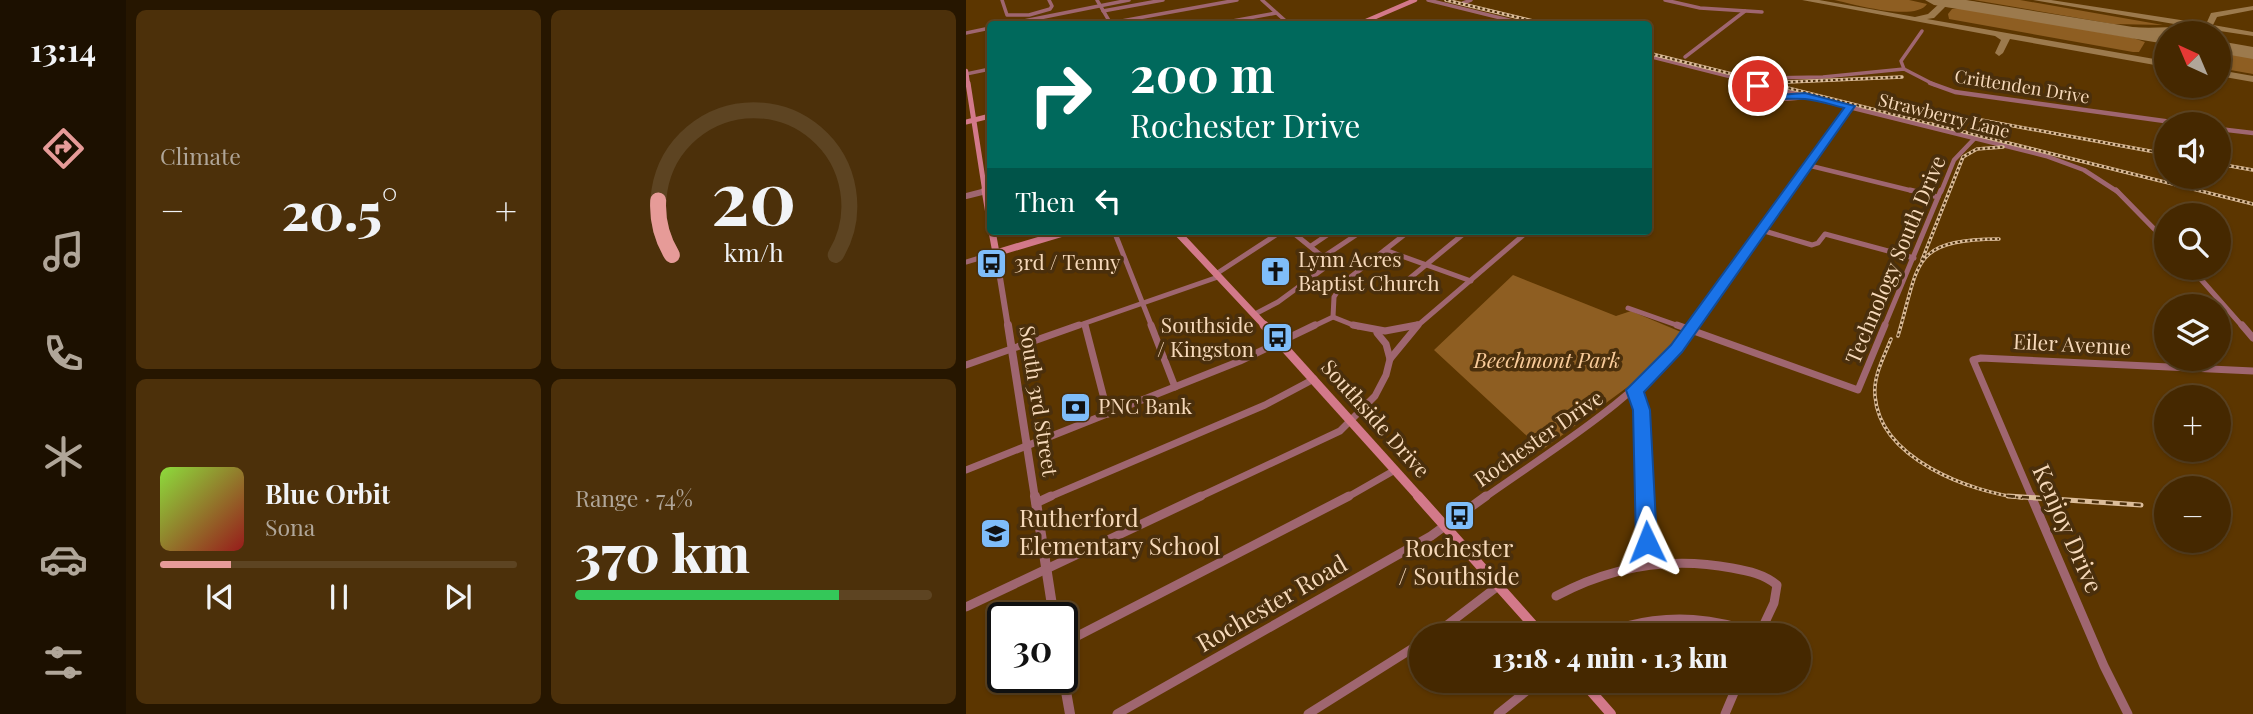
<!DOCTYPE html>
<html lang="en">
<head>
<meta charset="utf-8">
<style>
	body { margin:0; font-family:"Playfair Display",serif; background:#4c300a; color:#f1f3f6; height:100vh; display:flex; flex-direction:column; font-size:26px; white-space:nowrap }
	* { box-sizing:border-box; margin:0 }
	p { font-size:23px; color:#b0a699 }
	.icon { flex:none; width:38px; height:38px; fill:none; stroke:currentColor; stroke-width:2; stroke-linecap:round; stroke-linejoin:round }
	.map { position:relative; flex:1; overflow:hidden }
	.drawer { display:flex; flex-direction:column; gap:10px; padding:10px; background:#261600; width:840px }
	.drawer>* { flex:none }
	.hud { position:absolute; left:21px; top:21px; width:665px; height:214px; border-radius:7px; box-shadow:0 2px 5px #0004,0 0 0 2px #5d4422; background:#00695c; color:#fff; overflow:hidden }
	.needle { width:46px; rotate:316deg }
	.fabs { position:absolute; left:1188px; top:21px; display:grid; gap:14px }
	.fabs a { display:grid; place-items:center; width:77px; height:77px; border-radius:50%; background:#452800; box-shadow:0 2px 5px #0004,0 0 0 2px #5d4422; font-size:35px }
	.speed { position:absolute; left:21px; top:602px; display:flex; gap:14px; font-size:35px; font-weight:700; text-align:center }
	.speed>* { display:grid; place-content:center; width:91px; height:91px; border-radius:50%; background:#452800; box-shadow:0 2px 5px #0004,0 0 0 2px #5d4422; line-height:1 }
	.speed .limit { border:4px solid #111; border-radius:10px; background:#fff; color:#111 }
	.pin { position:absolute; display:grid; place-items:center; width:60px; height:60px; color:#fff; margin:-30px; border:4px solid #fff; border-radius:50%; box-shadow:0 2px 7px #0007 }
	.me { position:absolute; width:77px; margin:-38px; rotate:358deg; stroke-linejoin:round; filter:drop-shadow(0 0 5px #0008) }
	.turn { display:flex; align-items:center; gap:24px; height:147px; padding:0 28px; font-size:32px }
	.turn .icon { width:91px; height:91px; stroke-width:2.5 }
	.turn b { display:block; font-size:49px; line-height:60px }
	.then { display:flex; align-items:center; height:66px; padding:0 28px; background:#0003; gap:14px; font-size:26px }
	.big { font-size:52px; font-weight:800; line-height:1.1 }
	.drawer .widget { flex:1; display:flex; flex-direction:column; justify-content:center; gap:10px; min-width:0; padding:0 24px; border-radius:10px; background:#4c300a }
	.drawer .dial { align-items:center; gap:0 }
	.dial svg { height:182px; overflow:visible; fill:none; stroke:#5d4422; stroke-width:7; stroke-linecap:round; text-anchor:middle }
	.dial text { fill:#f1f3f6; stroke:none }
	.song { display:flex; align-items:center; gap:21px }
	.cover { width:84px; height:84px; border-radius:10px; background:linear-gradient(135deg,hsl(90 70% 55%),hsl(0 70% 35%)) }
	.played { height:7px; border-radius:4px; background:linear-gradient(90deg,#e69b98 20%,#5d4422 20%) }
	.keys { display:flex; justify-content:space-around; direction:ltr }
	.heat { display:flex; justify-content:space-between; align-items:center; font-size:38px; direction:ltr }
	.charge { height:10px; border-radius:5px; background:linear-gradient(90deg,#34c759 74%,#5d4422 0) }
	.drawer .tiles { flex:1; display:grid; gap:10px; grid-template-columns:repeat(2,1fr) }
	.trip { position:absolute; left:443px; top:623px; width:402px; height:70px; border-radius:35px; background:#452800; box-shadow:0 2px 5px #0004,0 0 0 2px #5d4422; font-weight:800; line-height:70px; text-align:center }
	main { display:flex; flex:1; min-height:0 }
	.dock { display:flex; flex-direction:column; width:126px; justify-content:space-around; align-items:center; background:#1c1000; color:#b0a699 }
	.dock .icon { width:49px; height:49px }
	.dock .selected { color:#e69b98 }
	.dock b { font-size:32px; color:#f1f3f6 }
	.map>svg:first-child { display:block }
</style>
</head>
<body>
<main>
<nav class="dock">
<b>13:14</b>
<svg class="icon selected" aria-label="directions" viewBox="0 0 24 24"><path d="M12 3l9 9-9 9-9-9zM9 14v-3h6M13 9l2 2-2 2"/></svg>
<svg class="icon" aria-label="music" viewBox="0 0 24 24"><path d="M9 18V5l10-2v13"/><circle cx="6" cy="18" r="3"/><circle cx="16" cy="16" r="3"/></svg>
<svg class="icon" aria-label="phone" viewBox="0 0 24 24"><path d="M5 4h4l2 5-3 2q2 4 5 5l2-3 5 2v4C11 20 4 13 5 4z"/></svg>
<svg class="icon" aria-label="climate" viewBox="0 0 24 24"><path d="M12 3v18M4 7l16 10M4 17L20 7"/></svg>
<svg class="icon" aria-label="car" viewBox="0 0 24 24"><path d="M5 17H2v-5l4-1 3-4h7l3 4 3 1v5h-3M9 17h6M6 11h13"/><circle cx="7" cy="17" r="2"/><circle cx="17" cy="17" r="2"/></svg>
<svg class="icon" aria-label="filters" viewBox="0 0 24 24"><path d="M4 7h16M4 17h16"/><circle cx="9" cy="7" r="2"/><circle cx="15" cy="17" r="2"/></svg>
</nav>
<section class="drawer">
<div class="tiles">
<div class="widget"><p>Climate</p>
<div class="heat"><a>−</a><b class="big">20.5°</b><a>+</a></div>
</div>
<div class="widget dial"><svg viewBox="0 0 100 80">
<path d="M14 69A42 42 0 1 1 86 69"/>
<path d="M14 69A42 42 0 0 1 8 45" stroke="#e69b98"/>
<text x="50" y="56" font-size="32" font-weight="700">20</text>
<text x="50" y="72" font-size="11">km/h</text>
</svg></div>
<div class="widget">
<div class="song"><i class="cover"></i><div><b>Blue Orbit</b><p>Sona</p></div></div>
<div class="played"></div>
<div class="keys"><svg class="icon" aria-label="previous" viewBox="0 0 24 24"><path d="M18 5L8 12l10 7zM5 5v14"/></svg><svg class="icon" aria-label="pause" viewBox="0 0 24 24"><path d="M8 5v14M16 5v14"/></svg><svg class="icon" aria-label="next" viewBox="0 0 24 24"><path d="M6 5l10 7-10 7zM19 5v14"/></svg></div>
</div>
<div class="widget"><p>Range · 74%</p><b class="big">370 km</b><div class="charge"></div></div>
</div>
</section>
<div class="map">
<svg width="1287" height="714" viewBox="0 0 1287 714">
	<rect width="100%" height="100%" fill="#5c3600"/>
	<g fill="#8e5e22">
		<path d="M 868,0 L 943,0 L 961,4 C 949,22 887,4 868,0 Z"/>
		<polygon points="1008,0 1054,0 1197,25 1147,24"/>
		<polygon points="993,8 1167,38 1179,42 1173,52 1167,52 983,19 982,14 986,9"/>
		<polygon points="1253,52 1287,58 1287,74 1253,68"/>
		<polygon points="547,275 650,316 665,311 715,332 686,367 663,386 576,450 468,350"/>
	</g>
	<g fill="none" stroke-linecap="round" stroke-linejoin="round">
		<g fill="#9c7a4d" fill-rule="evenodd">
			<path d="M 836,0 L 853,0 L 949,17 L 962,14 L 974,3 L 999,4 L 989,0 C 1011,0 1032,7 1053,12 C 1107,24 1165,31 1220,26 L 1067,0 L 1085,0 L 1234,23 L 1241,22 L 1245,13 L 1287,6 L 1287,10 L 1251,17 L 1247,25 L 1287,32 L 1287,36 L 1234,28 L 1193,33 L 1142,30 L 1039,14 L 1006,5 L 1003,8 L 979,7 L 968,18 L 961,19 L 1194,60 L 1189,55 L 1190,44 L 1200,39 L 1197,54 L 1200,57 L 1200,67 L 1044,39 L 1037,53 L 1033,56 L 1029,53 L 1035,40 L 1029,36 Z"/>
			<polygon points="1253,43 1287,49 1287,55 1253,49"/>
			<polygon points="1253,70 1287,76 1287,82 1253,76"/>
		</g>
		<g fill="#9c7a4d" fill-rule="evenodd">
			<polygon points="959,0 1000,0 1204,33 1200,33 1200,44 968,5"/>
			<polygon points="1253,41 1287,47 1287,59 1253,53"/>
		</g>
		<g stroke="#9f6670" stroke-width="3.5">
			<polyline points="36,0 41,15 63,15 84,9 86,6 83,0"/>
			<polyline points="131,0 145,24"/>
			<polyline points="296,0 323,24"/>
			<polyline points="462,0 559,24"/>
			<polyline points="699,0 734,8 796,12"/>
			<polyline points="497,3 505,0"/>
			<polyline points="137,11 197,0"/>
			<polyline points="43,24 163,0"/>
			<polyline points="139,24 271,0"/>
			<polyline points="250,24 310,13"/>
			<polyline points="0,33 24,28"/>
			<polyline points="719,57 779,11"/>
			<polyline points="938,69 935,61 956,31"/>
			<polyline points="0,74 24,69"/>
		</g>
		<g stroke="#9f6670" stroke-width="4.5">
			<polyline points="839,96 1080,156 1118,170 1152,192"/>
			<polyline points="841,165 951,192"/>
			<polyline points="822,192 884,106"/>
			<polyline points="975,192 988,160 1009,138"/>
		</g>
		<g stroke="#9f6670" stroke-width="5">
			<polyline points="944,190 972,197"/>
			<polyline points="1150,190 1200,241"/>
			<polyline points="795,230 846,245 852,243 859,234 948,258"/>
			<polyline points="148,231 186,327"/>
			<polyline points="325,231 357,257"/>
			<polyline points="345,246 367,231"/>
			<polyline points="419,250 505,281"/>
			<polyline points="0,262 30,253"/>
			<polyline points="1225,268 1277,327"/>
			<polyline points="250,274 316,231"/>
			<polyline points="432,288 501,231"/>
			<polyline points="662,308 716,327"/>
			<polyline points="289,314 312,302 357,269 361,261 357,257 396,231"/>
			<polyline points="367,317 392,327"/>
			<polyline points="119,324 120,327"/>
			<polyline points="108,327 252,277"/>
			<polyline points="346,327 367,317 368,297 377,283 443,231"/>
			<polyline points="445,327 452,325"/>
			<polyline points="450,327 562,231"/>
			<polyline points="725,327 823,190"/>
			<polyline points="918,327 975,190"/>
		</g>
		<g stroke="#9f6670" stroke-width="7">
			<polyline points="119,325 142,414"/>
			<polyline points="185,325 209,387"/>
			<polyline points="387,325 419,331 451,325"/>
			<polyline points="711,325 892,390 919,325"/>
			<polyline points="1276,325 1287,338"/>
			<polyline points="411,333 420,344 424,359"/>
			<polyline points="0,365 113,325"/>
			<polyline points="669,390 676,410 679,498"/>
			<polyline points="0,470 274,361 349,325"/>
			<polyline points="81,498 299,405 348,379"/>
			<polyline points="231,498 374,431 409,396 420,375 424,359 452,325"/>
			<polyline points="380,498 429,470"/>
			<path d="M 518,498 C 591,446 673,399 726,325"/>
			<polyline points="1066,498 1007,360 1015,358 1287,371"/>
		</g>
		<g stroke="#9f6670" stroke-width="9">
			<polyline points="679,496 682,563"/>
			<polyline points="1065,496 1138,666 1162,714"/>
			<polyline points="70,503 85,496"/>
			<path d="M 590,596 C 646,566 703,556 766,568 C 782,571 798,574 811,585 L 808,603 L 793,635"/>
			<polyline points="0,607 235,496"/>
			<path d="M 660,626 C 707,614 748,618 793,634"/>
			<polyline points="468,635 532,586"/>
			<polyline points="96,644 383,496"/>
			<polyline points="729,681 749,683 769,690"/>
			<polyline points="683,687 713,681"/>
			<polyline points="151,714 465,536 520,496"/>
			<polyline points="342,714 455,643"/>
			<polyline points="532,714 573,681"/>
			<polyline points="759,714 773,681"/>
		</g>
		<g stroke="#9f6670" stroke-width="3.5">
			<polyline points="682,56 797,85"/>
			<polyline points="804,78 857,77 938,69 969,85"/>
		</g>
		<g stroke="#9f6670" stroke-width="4.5">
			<polyline points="790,83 839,96"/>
			<polyline points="964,83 989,92 1220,124"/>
			<path d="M 792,86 C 805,100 822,101 839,96"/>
			<polyline points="1253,129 1287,133"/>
			<polyline points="16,192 20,191"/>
		</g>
		<g stroke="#9f6670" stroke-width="6">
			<polyline points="0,196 20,191"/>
			<polyline points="30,253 42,327"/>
		</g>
		<polyline stroke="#9f6670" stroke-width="8" points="42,325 69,498"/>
		<g stroke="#9f6670" stroke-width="10">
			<polyline points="69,496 88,618"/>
			<polyline points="96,669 104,714"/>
		</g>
		<g stroke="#d3798a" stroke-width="4.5">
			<polyline points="393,24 449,0"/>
			<polyline points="0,71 2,85"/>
		</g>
		<g stroke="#d3798a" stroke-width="5">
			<polyline points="2,83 19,192"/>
			<polyline points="0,122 24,116"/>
		</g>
		<g stroke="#d3798a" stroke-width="7">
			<polyline points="19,190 24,220"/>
			<polyline points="26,231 30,253 104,231"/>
			<polyline points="210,231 300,327"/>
		</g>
		<polyline stroke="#d3798a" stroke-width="9" points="298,325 454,498"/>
		<g stroke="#d3798a" stroke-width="10">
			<polyline points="452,496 576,635"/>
			<polyline points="616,681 645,714"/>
		</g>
		<defs>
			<g id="rail-far1">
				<polyline points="480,0 579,24"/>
				<polyline points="682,53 1287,204"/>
				<polyline points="822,82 936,77"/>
				<polyline points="918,102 1200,154"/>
				<polyline points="1253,164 1287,170"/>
				<polyline points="956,260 997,157 1011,149 1037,147"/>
				<path d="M 932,336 C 954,261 945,240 1033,239"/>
				<path d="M 925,339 C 918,357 907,376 909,396 C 914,459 1004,492 1056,498"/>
			</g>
			<polyline id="rail" points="1042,496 1175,505"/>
		</defs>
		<use href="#rail-far1" stroke="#dcbd9a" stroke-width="3.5"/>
		<use href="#rail" stroke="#dcbd9a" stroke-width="5"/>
		<use href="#rail-far1" stroke="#4a2f0c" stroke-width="2" stroke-dasharray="2.5" stroke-linecap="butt"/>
		<use href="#rail" stroke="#4a2f0c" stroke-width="2.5" stroke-dasharray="7" stroke-linecap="butt"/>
		<polyline stroke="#9f6670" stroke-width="3.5" points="792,85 794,81 804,78"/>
		<polyline stroke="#9f6670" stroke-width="4.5" points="792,86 793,83"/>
	</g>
	<path fill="#1a73e8" stroke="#114b97" stroke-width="2" d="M 792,83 L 801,91 L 812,95 L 839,93 L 889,106 L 716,352 L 678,392 L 684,410 L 691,542 L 688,549 L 681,551 L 673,549 L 670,542 L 667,410 L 660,390 L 705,345 L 878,108 C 866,105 852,100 839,99 C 818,97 802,105 787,86 Z"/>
	<defs>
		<symbol id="bus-square" viewBox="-11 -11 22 22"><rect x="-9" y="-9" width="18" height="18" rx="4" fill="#7fbdf9" stroke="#4a2f0c"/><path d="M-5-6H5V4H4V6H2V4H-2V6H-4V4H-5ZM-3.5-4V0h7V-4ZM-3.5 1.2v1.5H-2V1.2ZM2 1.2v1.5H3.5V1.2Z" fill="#111"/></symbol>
		<symbol id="church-square" viewBox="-11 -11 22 22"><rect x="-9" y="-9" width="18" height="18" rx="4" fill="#7fbdf9" stroke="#4a2f0c"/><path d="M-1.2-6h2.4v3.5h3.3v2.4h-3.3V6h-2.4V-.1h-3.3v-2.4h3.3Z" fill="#111"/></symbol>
		<symbol id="bank-square" viewBox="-11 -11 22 22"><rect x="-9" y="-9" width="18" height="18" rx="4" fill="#7fbdf9" stroke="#4a2f0c"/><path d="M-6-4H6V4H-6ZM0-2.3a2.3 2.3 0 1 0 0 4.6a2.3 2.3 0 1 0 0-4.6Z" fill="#111"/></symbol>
		<symbol id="school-square" viewBox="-11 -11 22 22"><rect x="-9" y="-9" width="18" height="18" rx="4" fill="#7fbdf9" stroke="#4a2f0c"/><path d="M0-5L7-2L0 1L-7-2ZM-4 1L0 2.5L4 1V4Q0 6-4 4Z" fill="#111"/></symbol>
	</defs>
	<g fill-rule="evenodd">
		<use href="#bus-square" x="8" y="246" width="35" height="35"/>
		<use href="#church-square" x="292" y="254" width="35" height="35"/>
		<use href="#bus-square" x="294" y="320" width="35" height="35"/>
		<use href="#bank-square" x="92" y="390" width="35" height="35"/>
		<use href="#bus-square" x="476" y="498" width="35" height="35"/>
		<use href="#school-square" x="12" y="516" width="35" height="35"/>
	</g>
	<g text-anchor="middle" stroke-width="7" stroke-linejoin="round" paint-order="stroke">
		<g font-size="18" fill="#f6d9ba" stroke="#4a2f0c">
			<text transform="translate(1056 87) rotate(9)" y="6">Crittenden Drive</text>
			<text transform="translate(978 116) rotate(14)" y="6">Strawberry Lane</text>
		</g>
		<g font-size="21" fill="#f6d9ba" stroke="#4a2f0c" text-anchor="start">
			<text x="332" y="267">Lynn Acres<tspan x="332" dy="24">Baptist Church</tspan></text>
			<text x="48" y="270">3rd / Tenny</text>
			<text x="288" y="333" text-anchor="end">Southside<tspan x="288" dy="24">/ Kingston</tspan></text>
			<text x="132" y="414">PNC Bank</text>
		</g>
		<g font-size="21" fill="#f6d9ba" stroke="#4a2f0c">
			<text transform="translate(930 260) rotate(-67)" y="7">Technology South Drive</text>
			<text transform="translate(1106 345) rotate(3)" y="7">Eiler Avenue</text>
			<text transform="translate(72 401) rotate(81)" y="7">South 3rd Street</text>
			<text transform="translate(409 419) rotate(48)" y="7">Southside Drive</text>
			<text transform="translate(573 439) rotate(-35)" y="7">Rochester Drive</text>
		</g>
		<g font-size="21" font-style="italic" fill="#facc9b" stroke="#4a2f0c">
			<text x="581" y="368">Beechmont Park</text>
		</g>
		<g font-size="24" fill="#f6d9ba" stroke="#4a2f0c" text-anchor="start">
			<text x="53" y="527">Rutherford<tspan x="53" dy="28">Elementary School</tspan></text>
			<text x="493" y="557" text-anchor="middle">Rochester<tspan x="493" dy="28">/ Southside</tspan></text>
		</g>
		<g font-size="24" fill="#f6d9ba" stroke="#4a2f0c">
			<text transform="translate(1101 529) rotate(66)" y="8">Kenjoy Drive</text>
			<text transform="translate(306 604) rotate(-30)" y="8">Rochester Road</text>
		</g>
	</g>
</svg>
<div class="fabs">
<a><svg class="needle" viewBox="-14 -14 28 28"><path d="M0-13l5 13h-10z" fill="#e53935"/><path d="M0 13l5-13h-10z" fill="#b0a699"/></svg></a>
<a><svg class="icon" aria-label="sound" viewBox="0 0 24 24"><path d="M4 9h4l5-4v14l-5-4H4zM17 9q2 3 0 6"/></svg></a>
<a><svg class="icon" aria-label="search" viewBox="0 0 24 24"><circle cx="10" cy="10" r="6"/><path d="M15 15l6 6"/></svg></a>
<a><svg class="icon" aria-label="layers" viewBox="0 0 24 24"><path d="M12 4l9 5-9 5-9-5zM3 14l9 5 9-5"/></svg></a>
<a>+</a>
<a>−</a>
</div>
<div class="speed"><div class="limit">30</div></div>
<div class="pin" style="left:792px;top:86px;background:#d93025"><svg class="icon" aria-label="arrive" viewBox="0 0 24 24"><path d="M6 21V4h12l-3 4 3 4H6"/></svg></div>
<svg class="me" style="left:681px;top:542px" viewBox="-20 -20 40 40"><path d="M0-17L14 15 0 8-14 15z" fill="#1a73e8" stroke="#fff" stroke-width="4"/></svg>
<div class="trip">13:18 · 4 min · 1.3 km</div>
<div class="hud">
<div class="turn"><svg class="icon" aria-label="right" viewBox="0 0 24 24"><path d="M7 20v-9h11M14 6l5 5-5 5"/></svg><div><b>200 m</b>Rochester Drive</div></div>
<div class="then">Then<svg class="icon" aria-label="left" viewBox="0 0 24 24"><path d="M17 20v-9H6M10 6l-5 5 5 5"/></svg></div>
</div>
</div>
</main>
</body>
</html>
